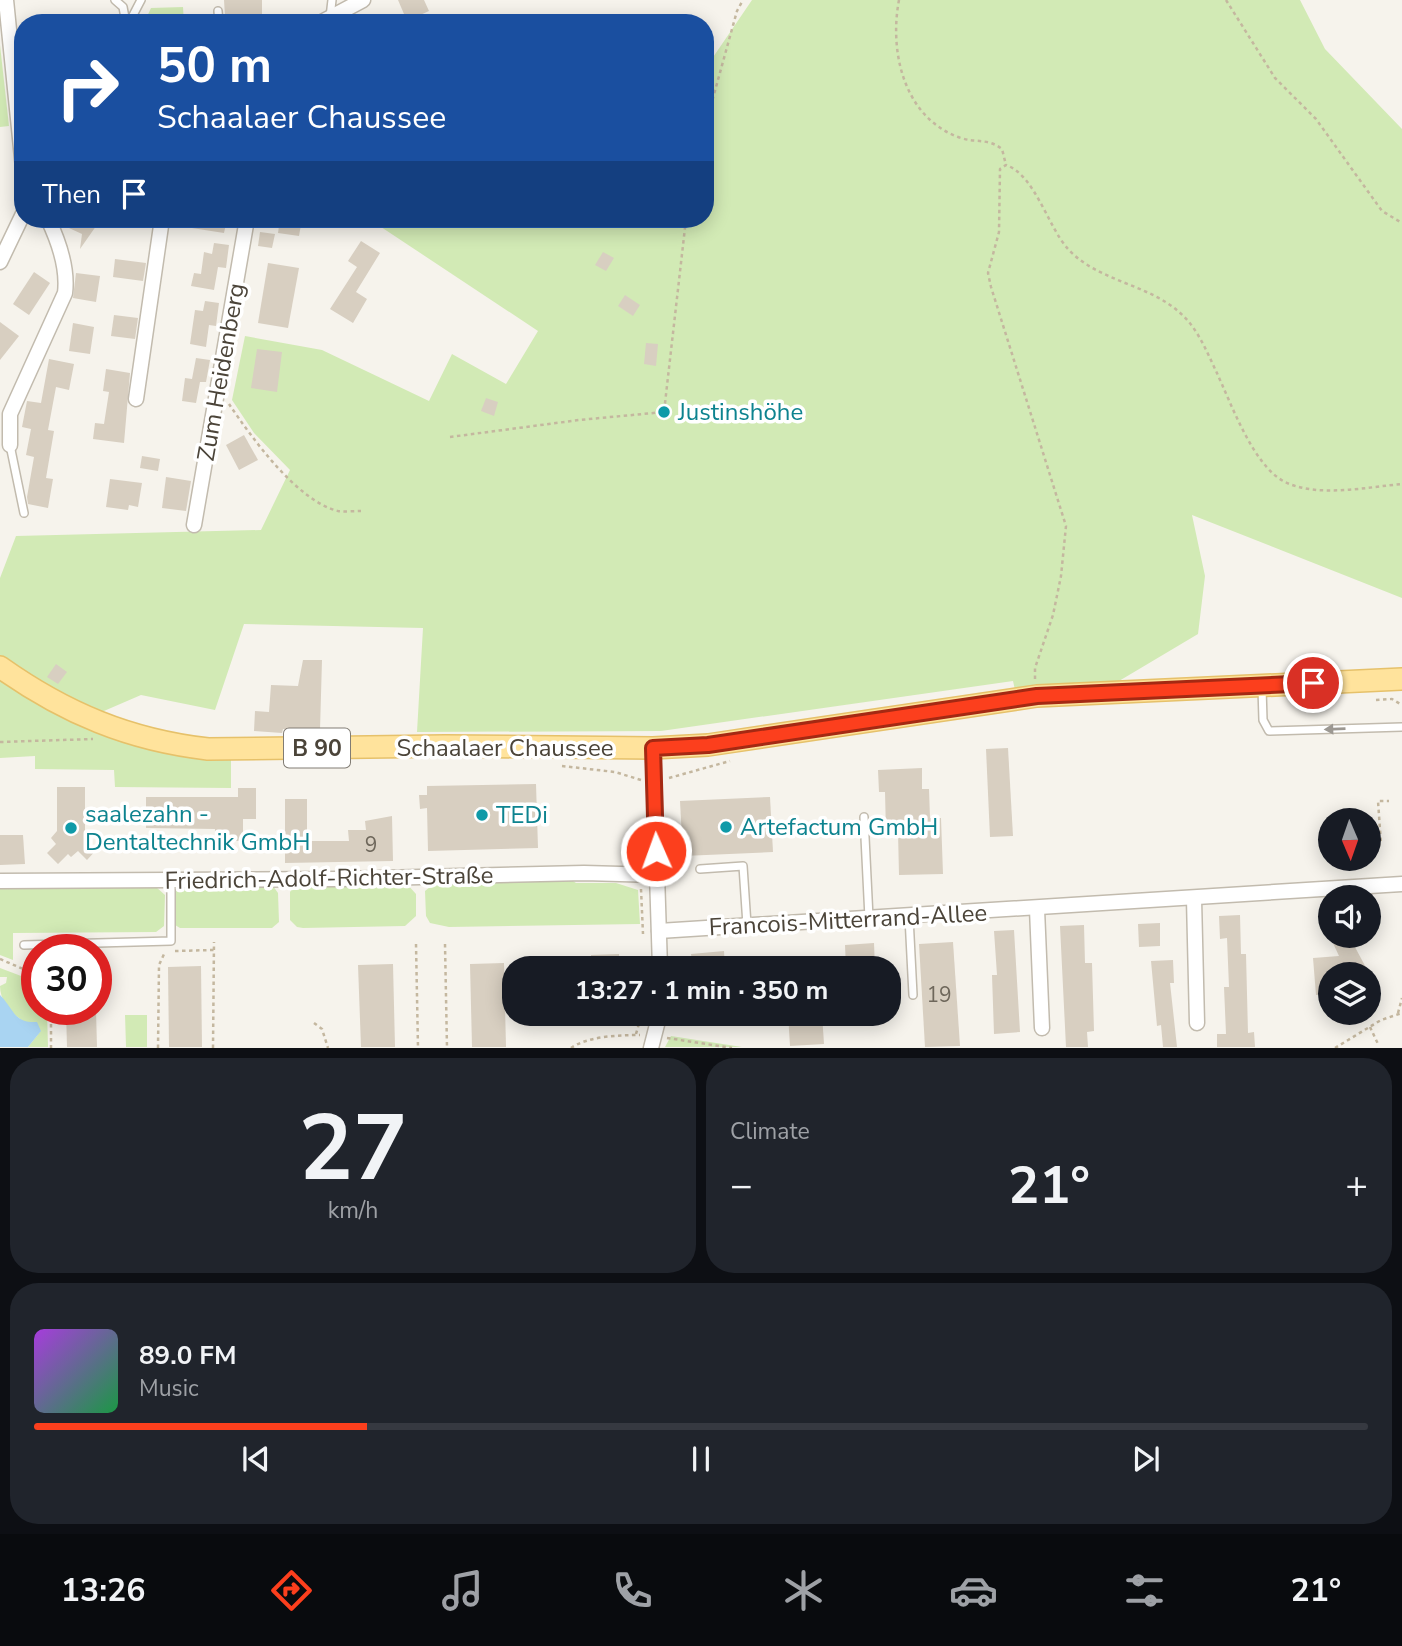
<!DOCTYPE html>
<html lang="en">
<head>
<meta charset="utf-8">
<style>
	body { margin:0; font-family:"Nunito Sans",sans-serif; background:#20242c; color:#f1f3f6; height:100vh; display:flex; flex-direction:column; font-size:26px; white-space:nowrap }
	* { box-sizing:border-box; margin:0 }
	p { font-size:23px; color:#9ea1a6 }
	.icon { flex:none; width:38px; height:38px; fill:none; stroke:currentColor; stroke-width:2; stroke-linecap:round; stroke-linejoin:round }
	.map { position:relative; height:1048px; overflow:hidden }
	.drawer { display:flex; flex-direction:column; gap:10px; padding:10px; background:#0d0f14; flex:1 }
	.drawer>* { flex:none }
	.guide { position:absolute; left:14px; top:14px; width:700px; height:214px; border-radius:28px; box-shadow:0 4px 18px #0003; background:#1a4fa0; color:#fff; overflow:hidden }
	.needle { width:46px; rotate:178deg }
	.tools { position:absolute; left:1318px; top:808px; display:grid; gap:14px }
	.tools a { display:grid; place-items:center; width:63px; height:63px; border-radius:50%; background:#171b24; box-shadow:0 4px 18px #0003; font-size:35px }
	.speed { position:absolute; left:21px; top:934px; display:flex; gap:14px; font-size:35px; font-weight:700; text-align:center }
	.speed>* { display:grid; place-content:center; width:91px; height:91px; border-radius:50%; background:#171b24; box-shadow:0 4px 18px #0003; line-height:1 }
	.speed .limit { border:10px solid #d22; background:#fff; color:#111 }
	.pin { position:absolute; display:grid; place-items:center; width:60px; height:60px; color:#fff; margin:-30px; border:4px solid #fff; border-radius:50%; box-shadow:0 2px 7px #0007 }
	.me { position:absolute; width:77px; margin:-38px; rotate:358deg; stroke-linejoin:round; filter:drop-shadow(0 0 5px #0008) }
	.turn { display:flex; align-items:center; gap:24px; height:147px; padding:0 28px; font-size:32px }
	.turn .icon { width:91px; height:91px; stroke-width:2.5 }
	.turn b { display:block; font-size:49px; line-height:60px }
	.then { display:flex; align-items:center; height:66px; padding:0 28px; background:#0003; gap:14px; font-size:26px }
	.big { font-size:52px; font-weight:700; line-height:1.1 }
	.drawer .card { flex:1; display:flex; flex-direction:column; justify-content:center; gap:10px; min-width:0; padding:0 24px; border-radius:28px; background:#20242c }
	.drawer .dial { align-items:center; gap:0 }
	.dial b { font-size:91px; line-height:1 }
	.song { display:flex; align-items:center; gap:21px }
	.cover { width:84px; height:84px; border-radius:10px; background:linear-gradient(135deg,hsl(280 70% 55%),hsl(140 70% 35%)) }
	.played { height:7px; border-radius:4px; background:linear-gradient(90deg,#fc3f1d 25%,#363941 25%) }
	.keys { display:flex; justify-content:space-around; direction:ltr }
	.heat { display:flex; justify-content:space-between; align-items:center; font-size:38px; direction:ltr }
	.drawer .tiles { flex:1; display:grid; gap:10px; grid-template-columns:1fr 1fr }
	.card:last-child { grid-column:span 2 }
	.trip { position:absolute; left:502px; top:956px; width:399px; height:70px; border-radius:28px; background:#171b24; box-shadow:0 4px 18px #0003; font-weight:700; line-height:70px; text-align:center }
	.tabs { display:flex; height:112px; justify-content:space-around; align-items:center; background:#090b0e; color:#9ea1a6 }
	.tabs .icon { width:49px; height:49px }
	.tabs .active { color:#fc3f1d }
	.tabs b { font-size:32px; color:#f1f3f6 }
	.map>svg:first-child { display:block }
</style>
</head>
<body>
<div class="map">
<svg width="1402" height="1048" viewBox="0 0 1402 1048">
	<rect width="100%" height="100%" fill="#f6f3ec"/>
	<g fill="#d2eab5">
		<polygon points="752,0 1300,0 1325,49 1402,129 1402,598 1192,515 1205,576 1198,634 1119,681 1015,690 1013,681 661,731 417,732 423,628 244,624 215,710 141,695 97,714 32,679 0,655 0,578 16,536 261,530 290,470 254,433 232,400 245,336 322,350 429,401 452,354 506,384 538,331 375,223 378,219 705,219 705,69"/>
		<polygon points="183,7 184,23 144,23 151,8"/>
		<polygon points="0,45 9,126 0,127"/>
		<polygon points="0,678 38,703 231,756 231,788 115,787 114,770 35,769 35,756 0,758"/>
		<polygon points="573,881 576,883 616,883 638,890 640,924 449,927 430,923 426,916 425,891 435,883"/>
		<polygon points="406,883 416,894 416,916 405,926 303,928 297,927 290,920 290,892 295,885"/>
		<polygon points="273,886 278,893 279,922 272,928 180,928 175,925 176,891 179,888"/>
		<polygon points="156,887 165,895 164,926 156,932 13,933 13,960 0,955 0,889"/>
		<path d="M 0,968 L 37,982 L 37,1010 L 47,1010 L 48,1047 L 28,1047 L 40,1032 C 23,1022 0,1008 0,986 L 6,983 L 7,977 L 0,977 Z"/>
		<polygon points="125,1015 147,1015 147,1047 126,1047"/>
		<polygon points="671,1036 742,1047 665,1047"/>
	</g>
	<path fill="#a9d4f2" d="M 0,995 C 15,1010 13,1023 37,1022 L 41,1031 L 28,1047 L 0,1047 Z"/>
	<g fill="#d8cfc1">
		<polygon points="224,0 262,0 262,14 225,16"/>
		<polygon points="398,0 424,0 429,11 407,21"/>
		<polygon points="75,219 101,219 80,249 82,234 69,228"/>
		<polygon points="180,219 227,219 224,233 179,226"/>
		<polygon points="280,219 302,219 299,236 278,233"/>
		<polygon points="260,232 275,234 272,248 258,246"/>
		<polygon points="361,241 380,253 356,292 367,299 353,323 330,309 357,267 348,261"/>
		<polygon points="214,243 229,245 226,268 218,267 214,290 191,286 194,273 201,274 204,252 212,254"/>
		<polygon points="603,252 614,258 606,271 595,265"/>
		<polygon points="115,259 146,263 143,281 113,277"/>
		<polygon points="268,263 299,268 288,328 258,323"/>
		<polygon points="34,272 50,283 29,315 13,304"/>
		<polygon points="76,273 100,276 96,302 73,298"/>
		<polygon points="625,295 640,305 633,316 618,306"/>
		<polygon points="205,301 219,303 216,326 209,325 206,347 190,344 195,310 203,311"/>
		<polygon points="114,315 138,318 135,339 111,336"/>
		<polygon points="0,322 19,336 0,360"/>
		<polygon points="73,323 94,327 90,354 69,351"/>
		<polygon points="646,343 658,344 656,366 644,364"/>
		<polygon points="257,349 282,352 277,392 251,388"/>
		<polygon points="196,358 210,360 206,382 200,382 196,403 182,401 185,378 192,379"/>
		<polygon points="49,359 74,364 69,390 56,387 48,430 54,431 46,478 53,479 48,508 28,504 27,497 34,457 26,455 31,429 22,427 27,401 41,403"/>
		<polygon points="106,369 130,373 124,443 93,439 95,423 104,424 109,392 103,391"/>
		<polygon points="486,398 498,402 494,416 481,411"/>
		<polygon points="244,435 258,460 239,470 226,445"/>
		<polygon points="142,456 160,459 158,471 140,468"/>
		<polygon points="166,477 191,481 186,511 162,508"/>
		<polygon points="110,479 142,483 138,507 129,505 128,510 106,507"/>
		<polygon points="303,660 322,660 320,730 283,729 282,733 254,731 255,711 269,712 271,685 298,686"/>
		<polygon points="56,664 67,672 58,684 47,677"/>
		<polygon points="1008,748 1013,836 990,837 986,749"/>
		<polygon points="922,768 922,789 929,789 930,818 941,818 943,874 899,875 898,832 886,832 885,792 879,792 878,770"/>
		<polygon points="536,784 538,848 428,851 427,808 420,809 419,795 427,795 427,786"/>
		<polygon points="57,787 85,787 85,831 91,837 88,841 97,849 87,860 78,851 71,857 68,854 58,864 47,853 56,844 51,838 57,831"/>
		<polygon points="238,788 256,788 256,819 243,819 243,841 215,841 215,829 146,828 146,797 238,797"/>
		<polygon points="770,797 773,852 683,856 680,801"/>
		<polygon points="285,799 307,799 307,841 349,841 348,830 366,830 365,821 392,816 393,861 285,863"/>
		<polygon points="0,835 23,835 25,864 0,865"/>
		<polygon points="1240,915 1241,954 1246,954 1248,1033 1254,1032 1255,1047 1217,1047 1217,1034 1226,1034 1224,987 1229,987 1227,938 1220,939 1219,916"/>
		<polygon points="1160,923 1160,946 1139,947 1138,924"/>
		<polygon points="1084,925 1085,963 1092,963 1094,1031 1087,1032 1088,1047 1066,1047 1060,926"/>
		<polygon points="1014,930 1020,1032 994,1034 992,975 997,975 994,931"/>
		<polygon points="1346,936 1349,936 1370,975 1330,975 1330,994 1316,995 1313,958 1339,956 1333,943"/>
		<polygon points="953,942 960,1046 925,1047 919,944"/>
		<polygon points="874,943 875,968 846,968 845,945"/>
		<polygon points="724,951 725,968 693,968 691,954"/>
		<polygon points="619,954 620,968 591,968 591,955"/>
		<polygon points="1173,960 1174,983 1170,983 1177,1047 1163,1047 1161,1025 1157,1026 1151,961"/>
		<polygon points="504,963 506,1047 472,1047 470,964"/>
		<polygon points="393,964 395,1047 361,1047 358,965"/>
		<polygon points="201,966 202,1047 169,1047 168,967"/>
		<polygon points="66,1010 96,1010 97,1047 67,1047"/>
		<polygon points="788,1013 822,1013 824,1044 790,1046"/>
	</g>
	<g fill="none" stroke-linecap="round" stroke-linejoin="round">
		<defs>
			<g id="service">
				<polyline points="115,0 123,7 126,23"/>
				<polyline points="218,11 219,23"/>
				<polyline points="330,17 332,0"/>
				<polyline points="129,23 141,0"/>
				<polyline points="10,445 24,513"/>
				<polyline points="1262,688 1263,720 1269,731 1402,727"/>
				<polyline points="864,817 869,918"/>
				<polyline points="700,869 743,866 747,925"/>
				<polyline points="909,917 913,995"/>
				<polyline points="24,945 171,941 171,880"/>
			</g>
			<g id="minor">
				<polyline points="6,0 23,168"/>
				<polyline points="320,23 363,0"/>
				<polyline points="0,262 23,214"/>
				<polyline points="136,399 162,219"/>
				<path d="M 10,445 L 10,414 L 65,293 C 68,269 58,240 48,219"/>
				<polyline points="194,525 247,219"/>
				<polyline points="653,748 660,968"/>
				<polyline points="0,881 340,879 584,873 657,875"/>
				<polyline points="1194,899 1197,1023"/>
				<polyline points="1037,909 1042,1028"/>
				<polyline points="659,931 1402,884"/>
				<polyline points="651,1048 660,1013"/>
			</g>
			<path id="primary" d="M 0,667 C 65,713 129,740 208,749 L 445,746 L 653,748 L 708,745 L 1037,696 L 1402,679"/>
		</defs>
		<use href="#service" stroke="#c2bbae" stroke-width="10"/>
		<use href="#minor" stroke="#c2bbae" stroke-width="17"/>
		<use href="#primary" stroke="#e6c16a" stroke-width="24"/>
		<g stroke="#c4b79f" stroke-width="2.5" stroke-dasharray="3.5 3.5" stroke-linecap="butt">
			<path d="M 899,0 C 889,52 904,119 961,138 C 976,143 988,138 1002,149 L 1006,165"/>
			<polyline points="1226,0 1275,78 1316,119 1382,211 1402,223"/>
			<polyline points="705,127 737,11 743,0"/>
			<path d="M 229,404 C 252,438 297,501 338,511 C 345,512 354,511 361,511"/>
			<polyline points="450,437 579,420 664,412 686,219"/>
			<path d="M 1035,679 L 1035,668 L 1053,615 L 1061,576 L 1066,526 L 991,287 L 988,273 L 999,232 L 1000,169 L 1006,165 C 1035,175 1048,227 1068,249 C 1097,281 1148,284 1179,312 C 1197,327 1206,350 1216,371 C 1231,403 1253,466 1285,482 C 1318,498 1367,487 1402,484"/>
			<polyline points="1376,700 1392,699 1402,705"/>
			<polyline points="0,742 93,739"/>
			<polyline points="562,766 615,772 641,780"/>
			<polyline points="669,778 730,761"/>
			<polyline points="640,829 640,861"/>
			<polyline points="1370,845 1381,844 1378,801 1389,801"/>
			<polyline points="641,889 643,934"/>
			<polyline points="416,944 418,1048"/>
			<polyline points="445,944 447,1048"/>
			<polyline points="175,951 214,950"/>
			<polyline points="0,959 37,975"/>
			<polyline points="51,1010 51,1048"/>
			<polyline points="1398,1013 1402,998"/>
			<polyline points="314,1023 322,1029 328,1048"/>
			<polyline points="1370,1027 1378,1044"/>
			<polyline points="636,1034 642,1013"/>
			<polyline points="667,1038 732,1048"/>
			<polyline points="158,1048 159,965 165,952"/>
			<polyline points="213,1048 214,942"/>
			<path d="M 571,1048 C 588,1036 620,1035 640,1035"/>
			<polyline points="1335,1048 1381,1020 1402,1013"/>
		</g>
		<use href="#service" stroke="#fff" stroke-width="7"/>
		<use href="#minor" stroke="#fff" stroke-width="14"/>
		<use href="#primary" stroke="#ffe39c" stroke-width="21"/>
	</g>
	<defs><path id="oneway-solid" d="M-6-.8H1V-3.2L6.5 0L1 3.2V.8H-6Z" transform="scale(1.75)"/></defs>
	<use fill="#9c9892" href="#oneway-solid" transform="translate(1335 729) rotate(178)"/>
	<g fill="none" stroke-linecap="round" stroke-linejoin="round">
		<defs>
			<polyline id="route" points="656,851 653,748 708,745 1037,696 1313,683"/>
		</defs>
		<use href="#route" stroke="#a42913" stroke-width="18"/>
		<use href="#route" stroke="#fc3f1d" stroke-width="12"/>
	</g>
	<g fill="#0f9aa8" stroke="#fff" stroke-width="2.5">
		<circle cx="664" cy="412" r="7"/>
		<circle cx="482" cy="815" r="7"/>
		<circle cx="726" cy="827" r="7"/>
		<circle cx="71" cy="828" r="7"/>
	</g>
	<g text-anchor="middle" stroke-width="7" stroke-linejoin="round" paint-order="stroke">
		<g font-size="21" fill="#6e675b">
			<text x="371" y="852">9</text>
			<text x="939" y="1002">19</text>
		</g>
		<rect fill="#fff" stroke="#817c74" stroke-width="2" x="284" y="728.5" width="66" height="39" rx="5"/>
		<g font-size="23" font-weight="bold" fill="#4b4439">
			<text x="317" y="756">B 90</text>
		</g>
		<g font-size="24" fill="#4b4439" stroke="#fff">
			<text transform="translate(221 372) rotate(-80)" y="8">Zum Heidenberg</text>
			<text x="505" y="756">Schaalaer Chaussee</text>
			<text transform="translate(329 878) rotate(-1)" y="8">Friedrich-Adolf-Richter-Straße</text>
			<text transform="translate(848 920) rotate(-3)" y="8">Francois-Mitterrand-Allee</text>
		</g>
		<g font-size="24" fill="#0d838f" stroke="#fff" text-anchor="start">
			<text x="678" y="420">Justinshöhe</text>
			<text x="85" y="822">saalezahn -<tspan x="85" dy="28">Dentaltechnik GmbH</tspan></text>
			<text x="496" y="823">TEDi</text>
			<text x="740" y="835">Artefactum GmbH</text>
		</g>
	</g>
</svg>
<div class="tools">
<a><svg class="needle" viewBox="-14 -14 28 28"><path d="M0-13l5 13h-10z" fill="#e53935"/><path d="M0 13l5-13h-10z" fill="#9ea1a6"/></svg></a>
<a><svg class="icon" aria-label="sound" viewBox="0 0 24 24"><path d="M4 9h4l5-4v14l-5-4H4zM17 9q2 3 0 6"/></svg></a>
<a><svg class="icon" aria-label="layers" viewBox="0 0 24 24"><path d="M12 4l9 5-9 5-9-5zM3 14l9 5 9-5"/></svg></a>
</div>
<div class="speed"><div class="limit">30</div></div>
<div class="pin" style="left:1313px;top:683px;background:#d93025"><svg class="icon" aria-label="arrive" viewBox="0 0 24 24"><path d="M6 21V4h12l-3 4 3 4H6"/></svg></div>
<svg class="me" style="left:656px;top:851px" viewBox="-20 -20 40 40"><circle r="17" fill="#fc3f1d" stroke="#fff" stroke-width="3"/><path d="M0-11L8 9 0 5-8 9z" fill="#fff"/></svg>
<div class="trip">13:27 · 1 min · 350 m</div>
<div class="guide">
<div class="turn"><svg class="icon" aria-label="right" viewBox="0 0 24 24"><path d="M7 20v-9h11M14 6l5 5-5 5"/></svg><div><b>50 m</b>Schaalaer Chaussee</div></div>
<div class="then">Then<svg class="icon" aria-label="arrive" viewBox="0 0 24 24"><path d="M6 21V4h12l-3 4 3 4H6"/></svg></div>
</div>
</div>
<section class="drawer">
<div class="tiles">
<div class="card dial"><b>27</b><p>km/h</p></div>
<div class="card"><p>Climate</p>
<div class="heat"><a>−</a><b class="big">21°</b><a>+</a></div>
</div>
<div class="card">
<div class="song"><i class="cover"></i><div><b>89.0 FM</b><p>Music</p></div></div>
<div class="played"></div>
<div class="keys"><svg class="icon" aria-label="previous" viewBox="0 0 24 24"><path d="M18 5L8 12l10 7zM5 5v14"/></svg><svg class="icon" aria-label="pause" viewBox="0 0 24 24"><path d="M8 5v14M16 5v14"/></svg><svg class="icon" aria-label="next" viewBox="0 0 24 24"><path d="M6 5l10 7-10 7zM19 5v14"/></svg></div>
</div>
</div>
</section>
<nav class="tabs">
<b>13:26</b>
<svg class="icon active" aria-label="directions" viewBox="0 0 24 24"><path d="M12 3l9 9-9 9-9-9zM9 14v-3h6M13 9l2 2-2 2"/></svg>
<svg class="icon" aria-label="music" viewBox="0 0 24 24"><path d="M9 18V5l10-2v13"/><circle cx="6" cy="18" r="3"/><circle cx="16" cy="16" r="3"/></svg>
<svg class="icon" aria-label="phone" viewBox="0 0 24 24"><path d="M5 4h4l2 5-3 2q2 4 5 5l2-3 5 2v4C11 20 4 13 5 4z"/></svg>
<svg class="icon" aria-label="climate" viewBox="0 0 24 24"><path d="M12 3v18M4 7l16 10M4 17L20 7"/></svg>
<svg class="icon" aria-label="car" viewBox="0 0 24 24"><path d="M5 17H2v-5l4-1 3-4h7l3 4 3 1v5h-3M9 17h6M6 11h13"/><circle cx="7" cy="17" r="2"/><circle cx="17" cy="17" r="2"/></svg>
<svg class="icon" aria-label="filters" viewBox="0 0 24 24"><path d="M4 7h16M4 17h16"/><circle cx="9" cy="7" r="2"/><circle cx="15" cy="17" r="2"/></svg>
<b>21°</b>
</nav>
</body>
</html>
